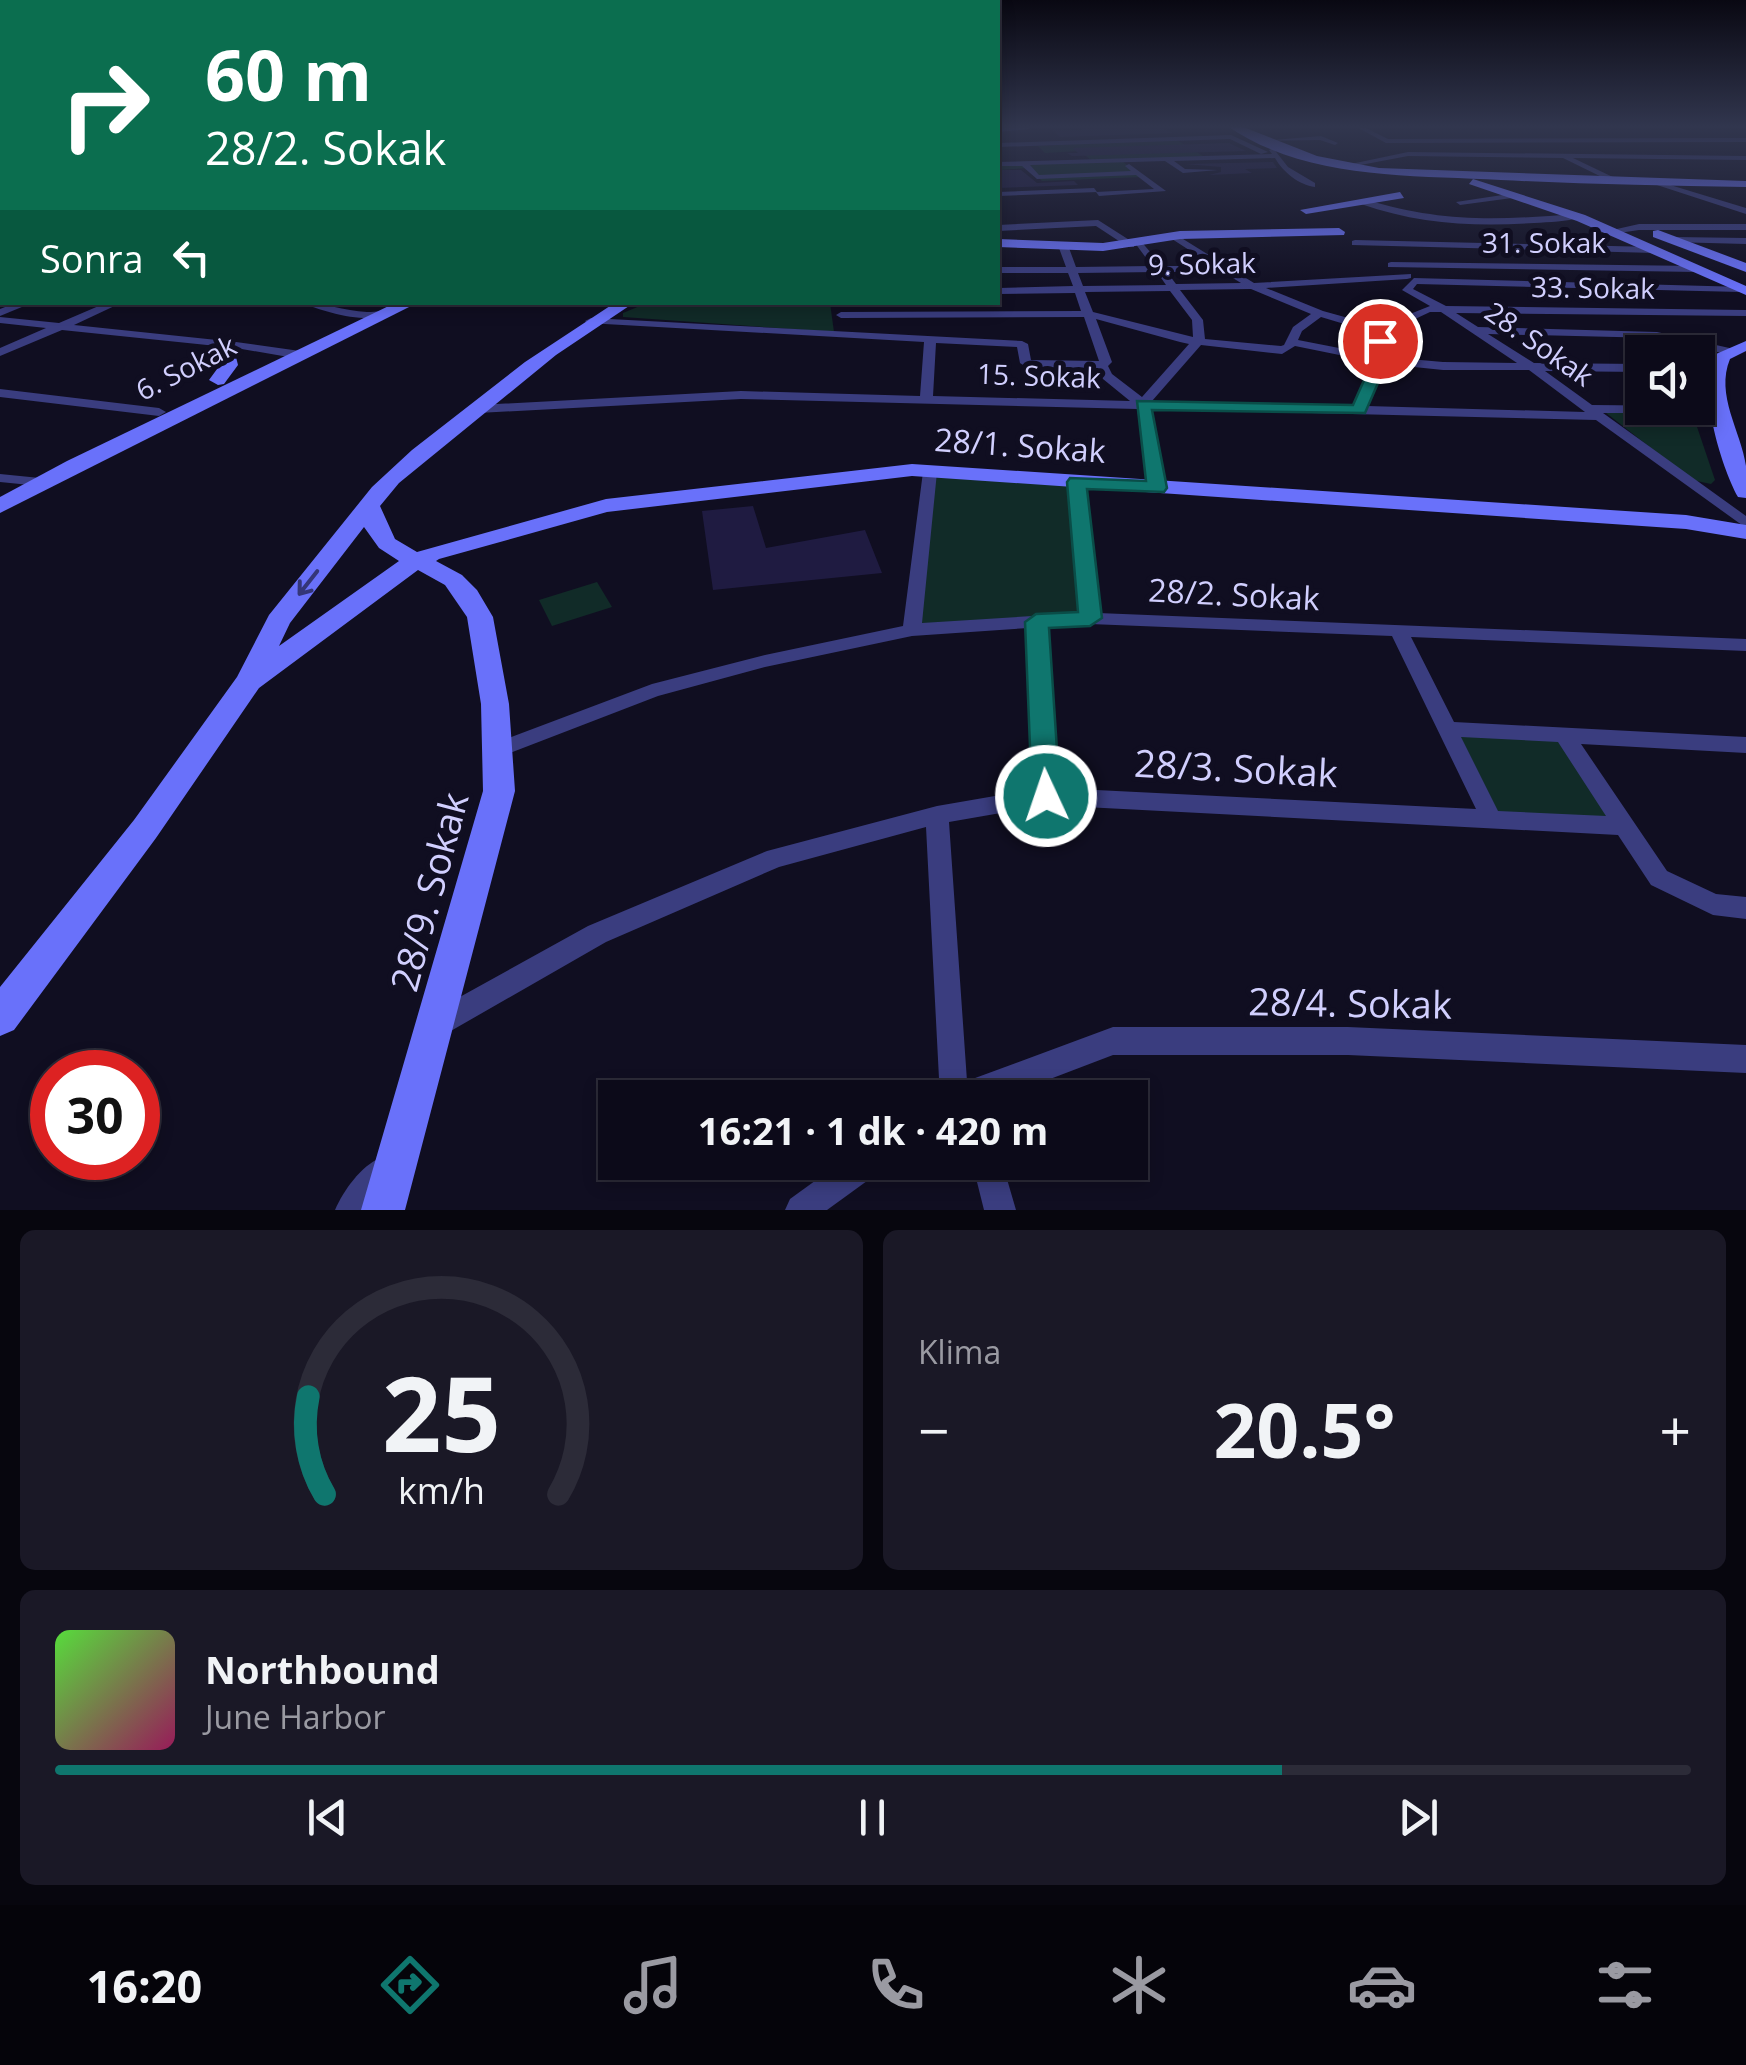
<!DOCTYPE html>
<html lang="tr">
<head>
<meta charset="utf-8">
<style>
	body { margin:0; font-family:"Open Sans",sans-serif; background:#1a1826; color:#f1f3f6; height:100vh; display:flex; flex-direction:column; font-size:38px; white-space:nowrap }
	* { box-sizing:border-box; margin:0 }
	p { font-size:32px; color:#9a9aa2 }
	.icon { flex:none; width:55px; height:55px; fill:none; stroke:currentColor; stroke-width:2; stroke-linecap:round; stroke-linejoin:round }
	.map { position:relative; height:1210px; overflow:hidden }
	.sheet { display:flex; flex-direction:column; gap:20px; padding:20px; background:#07060e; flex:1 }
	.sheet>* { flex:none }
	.top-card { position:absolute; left:0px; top:0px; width:1000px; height:305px; box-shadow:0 5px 15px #0003,0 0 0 2px #2c2b38; background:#0b6e4f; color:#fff; overflow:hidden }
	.fabs { position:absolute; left:1625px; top:335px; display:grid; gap:20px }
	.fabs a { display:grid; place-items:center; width:90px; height:90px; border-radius:0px; background:#0c0a19; box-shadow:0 5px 15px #0003,0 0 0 2px #2c2b38; font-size:50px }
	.speed { position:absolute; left:30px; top:1050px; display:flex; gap:20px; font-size:50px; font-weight:700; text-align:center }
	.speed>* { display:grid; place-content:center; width:130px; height:130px; border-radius:50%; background:#0c0a19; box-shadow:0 5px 15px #0003,0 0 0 2px #2c2b38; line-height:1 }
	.speed .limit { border:15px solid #d22; background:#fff; color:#111 }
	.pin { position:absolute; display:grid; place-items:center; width:85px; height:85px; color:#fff; margin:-42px; border:5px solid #fff; border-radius:50%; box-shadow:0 2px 10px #0007 }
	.me { position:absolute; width:110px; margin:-55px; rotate:357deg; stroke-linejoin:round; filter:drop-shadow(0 0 8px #0008) }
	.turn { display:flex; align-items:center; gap:35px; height:210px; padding:0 40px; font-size:45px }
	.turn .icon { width:130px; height:130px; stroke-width:2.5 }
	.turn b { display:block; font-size:70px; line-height:85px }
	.then { display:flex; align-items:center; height:95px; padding:0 40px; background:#0003; gap:20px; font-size:38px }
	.big { font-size:75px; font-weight:700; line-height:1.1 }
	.sheet .card { flex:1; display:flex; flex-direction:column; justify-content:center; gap:15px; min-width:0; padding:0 35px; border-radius:15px; background:#1a1826 }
	.sheet .dial { align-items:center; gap:0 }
	.dial svg { height:260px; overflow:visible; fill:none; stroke:#2c2b38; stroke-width:7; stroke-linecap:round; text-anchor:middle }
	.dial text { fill:#f1f3f6; stroke:none }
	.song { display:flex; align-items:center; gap:30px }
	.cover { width:120px; height:120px; border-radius:15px; background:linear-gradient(135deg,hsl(110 70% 55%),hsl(330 70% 35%)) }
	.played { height:10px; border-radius:5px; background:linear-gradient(90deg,#0f766e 75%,#2c2b38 75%) }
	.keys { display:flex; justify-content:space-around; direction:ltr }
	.heat { display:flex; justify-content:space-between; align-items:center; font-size:55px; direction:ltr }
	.sheet .tiles { flex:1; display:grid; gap:20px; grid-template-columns:1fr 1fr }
	.card:last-child { grid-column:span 2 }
	.trip { position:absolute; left:598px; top:1080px; width:550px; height:100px; border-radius:0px; background:#0c0a19; box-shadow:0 5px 15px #0003,0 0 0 2px #2c2b38; font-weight:700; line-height:100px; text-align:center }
	.tab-bar { display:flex; height:160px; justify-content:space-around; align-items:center; background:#05040a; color:#9a9aa2 }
	.tab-bar .icon { width:70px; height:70px }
	.tab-bar .selected { color:#0f766e }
	.tab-bar b { font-size:45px; color:#f1f3f6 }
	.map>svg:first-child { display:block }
</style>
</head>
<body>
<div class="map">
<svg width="1746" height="1210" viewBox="0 0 1746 1210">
	<rect width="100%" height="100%" fill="#100e21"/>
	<g fill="#112b28">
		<polygon points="1175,139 1203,156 1122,161 1143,177 1042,181 1029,168 998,170 998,164 1091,160 1080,151 1045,153 1038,146"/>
		<polygon points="647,303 830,303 834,332 623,317 623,313"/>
		<polygon points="1601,409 1682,409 1694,418 1715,480 1711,484 1692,480"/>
		<polygon points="930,472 1077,482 1090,618 912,630"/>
		<polygon points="597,582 612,607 552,626 539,600"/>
		<polygon points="1448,729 1565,736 1621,826 1492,820"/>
	</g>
	<g fill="#1f1b41">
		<polygon points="1076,125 1153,125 1173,133 1060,137 1053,130 1082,130"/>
		<polygon points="1229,143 1246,151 1072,156 1067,153 1078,153 1073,148"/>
		<polygon points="1273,162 1277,168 1245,169 1252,173 1209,175 1221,172 1221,167 1185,164"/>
		<polygon points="998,170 1021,170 1037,183 1074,181 1078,185 998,188"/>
		<polygon points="753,506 766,548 865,530 882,573 713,590 702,511"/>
	</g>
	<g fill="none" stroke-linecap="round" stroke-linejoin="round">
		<g fill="#3a3d7f" fill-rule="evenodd">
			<polygon points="1353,125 1360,125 1388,139 1746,138 1746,142 1386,143"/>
			<polygon points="998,128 1027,127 1030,129 998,132"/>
			<polygon points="1231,135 1268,152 1261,154 1230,139 998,147 998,143"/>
			<polygon points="1321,136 1338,143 1335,145 1320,140 1260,141"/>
			<path d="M 1273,148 L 1288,167 L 1315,183 L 1315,187 C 1299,185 1283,172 1275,158 L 1174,161 L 1185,169 L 1218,170 L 1183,173 L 1165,161 L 1030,165 L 1039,175 L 1131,171 L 1125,166 L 1129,164 L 1166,191 L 1099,196 L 1096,192 L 1154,189 L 1136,175 L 1037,179 L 1022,166 L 998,166 L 998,162 L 1272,154 L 1269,150 Z"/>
			<polygon points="1408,152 1746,156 1746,160 1573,158 1619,180 1616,184 1563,158 1408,156 1350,167 1346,165"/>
			<rect x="0" y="157" width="2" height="5"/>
			<polygon points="1657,181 1746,208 1746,214 1657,185"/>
			<polygon points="1094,188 1097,192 998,196 998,192"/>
			<polygon points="1509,194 1512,198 1460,205 1456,202"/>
			<path d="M 1364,199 C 1442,223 1496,220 1576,214 L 1580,217 C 1567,222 1549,222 1534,223 C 1474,227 1418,224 1361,204 Z"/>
			<polygon points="1098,220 1134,243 1134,247 1128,247 1096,226 998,231 998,225"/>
			<polygon points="1639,224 1746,224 1746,230 1639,230 1612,234 1608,231"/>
			<path d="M 1175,234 L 1254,283 L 1411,274 L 1411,278 L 1407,279 L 1266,288 L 1323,311 L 1388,329 L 1405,316 L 1430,306 L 1402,290 L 1414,278 L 1745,287 L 1746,289 L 1741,292 L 1417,284 L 1413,289 L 1446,306 L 1746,310 L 1746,316 L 1456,313 L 1478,327 L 1657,332 L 1734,349 L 1736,351 L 1730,355 L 1657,338 L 1488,334 L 1534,363 L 1642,364 L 1642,372 L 1545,371 L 1592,405 L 1698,406 L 1700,409 L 1693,413 L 1603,413 L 1746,516 L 1746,528 L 1596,420 L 1150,409 L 1164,488 L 1157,492 L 1150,488 L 1137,409 L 741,399 L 478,413 L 471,409 L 478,405 L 741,391 L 920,396 L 924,342 L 587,323 L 585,321 L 591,318 L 1022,341 L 1028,344 L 1031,360 L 1099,361 L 1084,317 L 841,318 L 836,315 L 841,312 L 1081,311 L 1075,293 L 998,294 L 998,288 L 1073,286 L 1068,273 L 998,273 L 998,267 L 1066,267 L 1059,248 L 1064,245 L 1069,248 L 1076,267 L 1152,266 L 1135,243 L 1140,240 L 1162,266 L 1214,266 L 1172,239 L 1172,235 ZM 1157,272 L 1166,285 L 1083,286 L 1078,273 ZM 1167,272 L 1223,272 L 1241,283 L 1176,284 ZM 1251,289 L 1311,314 L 1293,327 L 1284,345 L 1281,346 L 1205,339 L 1203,320 L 1180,290 ZM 1170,291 L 1192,320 L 1193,337 L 1093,312 L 1085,292 ZM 1430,312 L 1441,312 L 1517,363 L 1443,362 L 1387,357 L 1386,342 L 1413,320 ZM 1321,317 L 1381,335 L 1374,341 L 1375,355 L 1298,340 L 1302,331 ZM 1096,319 L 1180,342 L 1189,344 L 1142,397 L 1112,374 L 1108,366 L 1112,362 ZM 936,343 L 1017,347 L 1020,363 L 1026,367 L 1098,368 L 1103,379 L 1130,401 L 933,396 ZM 1201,345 L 1282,354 L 1295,346 L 1374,362 L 1354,406 L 1152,401 ZM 1385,364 L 1443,370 L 1529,370 L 1585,412 L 1367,406 Z"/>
			<polygon points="1674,237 1746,238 1746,244 1671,242 1671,238"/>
			<polygon points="2,239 2,245 0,246 0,240"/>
			<polygon points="1355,240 1655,247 1660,250 1655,253 1352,245 1352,241"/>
			<rect x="0" y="254" width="2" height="6"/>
			<polygon points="1391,262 1697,266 1702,269 1697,272 1388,267 1388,263"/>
			<rect x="0" y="279" width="2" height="6"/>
			<polygon points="18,302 34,302 0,316 0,309"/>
			<polygon points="108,302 123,302 74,325 236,342 300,351 306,355 300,359 236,348 62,330 0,356 0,348 46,328 0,323 0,317 59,323"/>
			<path d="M 300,302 C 323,302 344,311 367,312 C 377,312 383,310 391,314 C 368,325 323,312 300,302 Z"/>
			<polygon points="0,389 159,408 166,412 159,416 0,397"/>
			<path d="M 930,468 L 937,472 L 922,623 L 1081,613 L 1070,482 L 1077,478 L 1084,482 L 1098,613 L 1746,639 L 1746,651 L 1411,637 L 1454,722 L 1746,737 L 1746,753 L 1581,744 L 1667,871 L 1716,894 L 1746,897 L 1746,919 L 1713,915 L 1651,885 L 1618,835 L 1046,805 L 949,822 L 967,1081 L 1113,1027 L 1348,1027 L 1746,1045 L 1746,1073 L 1348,1055 L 1113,1055 L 1000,1098 L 940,1098 L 926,827 L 779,867 L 606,942 L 449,1032 L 439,1036 L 429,1032 L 425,1023 L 429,1014 L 588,926 L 767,851 L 937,806 L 1035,789 L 1028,628 L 912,636 L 765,667 L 658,696 L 497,758 L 490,755 L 487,750 L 490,745 L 652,684 L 765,655 L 903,626 L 923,472 ZM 1090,624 L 1392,636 L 1476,809 L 1056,788 L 1046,627 ZM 1461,737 L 1558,742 L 1606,816 L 1498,811 Z"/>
			<polygon points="0,474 40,478 47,482 40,486 0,482"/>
			<path d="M 380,1158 L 391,1162 L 395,1173 L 391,1184 L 371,1210 L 335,1210 C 343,1191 361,1166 380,1158 Z"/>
			<polygon points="841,1162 882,1162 878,1173 827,1210 785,1210 790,1199"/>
			<polygon points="972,1162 1002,1162 1016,1210 984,1210"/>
		</g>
		<g fill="#6971fa" fill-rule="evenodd">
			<path d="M 1226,125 L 1238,125 L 1317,156 L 1379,168 L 1746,181 L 1746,187 C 1664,186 1583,184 1501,180 C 1410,175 1304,180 1226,125 Z"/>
			<polygon points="1473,179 1585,215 1746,286 1746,295 1577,221 1469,184"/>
			<polygon points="1400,192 1404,198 1306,214 1300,210"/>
			<polygon points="0,196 2,197 2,203 0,204"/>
			<polygon points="1339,228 1345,232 1344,235 1180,239 1103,251 998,247 998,239 1103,243 1180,231"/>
			<polygon points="1658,230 1746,263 1746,272 1653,237 1653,231"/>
			<polygon points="397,302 419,302 0,513 0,497 67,461"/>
			<path d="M 616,302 L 635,302 L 556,355 L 399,483 L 380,506 L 395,539 L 417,552 L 606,499 L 912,464 L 1686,515 L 1746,525 L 1746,539 L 1686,529 L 912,476 L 607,512 L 439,559 L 436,561 L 462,575 L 477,590 L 493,617 L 509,704 L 515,791 L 405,1210 L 361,1210 L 483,791 L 481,704 L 467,617 L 445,585 L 418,570 L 259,688 L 156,838 L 14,1030 L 0,1036 L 0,987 L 134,820 L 237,677 L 269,615 L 372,487 L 412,450 L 525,362 ZM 364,527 L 379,548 L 399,561 L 279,646 L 290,623 Z"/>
			<path d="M 1746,341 L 1746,351 L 1730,359 C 1715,395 1741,431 1746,466 C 1746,477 1746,488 1746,498 L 1738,497 C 1721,466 1696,385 1716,354 Z"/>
			<polygon points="221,345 233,345 238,365 224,384 218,385 209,380 220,365"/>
		</g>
	</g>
	<defs><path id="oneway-shaft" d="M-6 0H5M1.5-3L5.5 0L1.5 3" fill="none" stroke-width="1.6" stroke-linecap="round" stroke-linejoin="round" transform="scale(2.5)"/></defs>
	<use stroke="#343678" href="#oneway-shaft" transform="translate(308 583) rotate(128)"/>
	<linearGradient id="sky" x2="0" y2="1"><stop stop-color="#090812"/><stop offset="0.43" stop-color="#31364e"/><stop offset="1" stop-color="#31364e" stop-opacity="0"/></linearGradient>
	<rect width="1746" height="294" fill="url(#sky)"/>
	<polygon fill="#0f766e" stroke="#0a4d48" stroke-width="2.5" points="1380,336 1387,341 1388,360 1365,413 1152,410 1167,488 1164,492 1087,489 1102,618 1090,626 1049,628 1060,796 1056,804 1046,807 1036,804 1032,796 1025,622 1036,614 1078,612 1067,482 1070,478 1146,481 1137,401 1353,405 1373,360 1373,341"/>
	<g text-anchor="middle" stroke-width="10" stroke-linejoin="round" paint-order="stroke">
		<g font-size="28" fill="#d1cffe" stroke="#100e21">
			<text x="1544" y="253">31. Sokak</text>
			<text transform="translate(1202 264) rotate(-1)" y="10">9. Sokak</text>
			<text transform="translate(1593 288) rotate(1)" y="10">33. Sokak</text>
			<text transform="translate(1539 344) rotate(35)" y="10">28. Sokak</text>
			<text transform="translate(186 368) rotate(-27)" y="10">6. Sokak</text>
			<text transform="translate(1039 376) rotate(2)" y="10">15. Sokak</text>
		</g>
		<g font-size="32" fill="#d1cffe" stroke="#100e21">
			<text transform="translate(1020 446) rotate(4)" y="11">28/1. Sokak</text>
			<text transform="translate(1234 595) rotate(3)" y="11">28/2. Sokak</text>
		</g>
		<g font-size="38" fill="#d1cffe" stroke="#100e21">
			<text transform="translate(1236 769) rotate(3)" y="13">28/3. Sokak</text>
			<text transform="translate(430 892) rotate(-75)" y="13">28/9. Sokak</text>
			<text transform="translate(1350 1004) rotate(1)" y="13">28/4. Sokak</text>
		</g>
	</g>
</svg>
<div class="fabs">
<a><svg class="icon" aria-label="sound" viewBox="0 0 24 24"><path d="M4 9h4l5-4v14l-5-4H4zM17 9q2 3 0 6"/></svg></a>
</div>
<div class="speed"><div class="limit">30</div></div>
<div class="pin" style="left:1380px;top:341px;background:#d93025"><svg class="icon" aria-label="arrive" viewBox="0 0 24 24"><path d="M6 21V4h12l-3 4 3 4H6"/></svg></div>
<svg class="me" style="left:1046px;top:796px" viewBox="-20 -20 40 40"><circle r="17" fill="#0f766e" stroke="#fff" stroke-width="3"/><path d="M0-11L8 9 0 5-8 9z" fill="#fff"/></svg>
<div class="trip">16:21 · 1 dk · 420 m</div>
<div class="top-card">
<div class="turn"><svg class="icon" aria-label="right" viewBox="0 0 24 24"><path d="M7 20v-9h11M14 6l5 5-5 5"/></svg><div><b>60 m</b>28/2. Sokak</div></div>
<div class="then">Sonra<svg class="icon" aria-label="left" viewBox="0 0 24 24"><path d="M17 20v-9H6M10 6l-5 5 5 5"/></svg></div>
</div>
</div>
<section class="sheet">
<div class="tiles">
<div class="card dial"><svg viewBox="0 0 100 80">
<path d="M14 69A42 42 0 1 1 86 69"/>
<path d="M14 69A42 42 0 0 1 9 39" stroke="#0f766e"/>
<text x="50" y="56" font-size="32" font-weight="700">25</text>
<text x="50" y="72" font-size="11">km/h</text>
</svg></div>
<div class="card"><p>Klima</p>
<div class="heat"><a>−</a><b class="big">20.5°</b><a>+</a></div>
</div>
<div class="card">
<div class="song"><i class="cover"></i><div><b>Northbound</b><p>June Harbor</p></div></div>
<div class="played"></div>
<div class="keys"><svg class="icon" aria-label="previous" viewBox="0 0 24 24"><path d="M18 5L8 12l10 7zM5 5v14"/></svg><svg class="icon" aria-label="pause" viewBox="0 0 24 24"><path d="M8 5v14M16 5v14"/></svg><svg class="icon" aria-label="next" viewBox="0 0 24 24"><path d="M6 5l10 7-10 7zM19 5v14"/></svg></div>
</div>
</div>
</section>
<nav class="tab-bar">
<b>16:20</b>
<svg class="icon selected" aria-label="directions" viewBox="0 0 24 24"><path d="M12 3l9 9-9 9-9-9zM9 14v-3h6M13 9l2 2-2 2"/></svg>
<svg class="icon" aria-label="music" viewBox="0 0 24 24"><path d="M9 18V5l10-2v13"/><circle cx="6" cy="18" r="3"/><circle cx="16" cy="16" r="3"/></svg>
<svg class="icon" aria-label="phone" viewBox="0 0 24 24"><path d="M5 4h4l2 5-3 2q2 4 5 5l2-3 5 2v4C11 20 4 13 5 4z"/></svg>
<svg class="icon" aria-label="climate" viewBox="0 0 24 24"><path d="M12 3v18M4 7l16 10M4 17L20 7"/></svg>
<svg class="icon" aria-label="car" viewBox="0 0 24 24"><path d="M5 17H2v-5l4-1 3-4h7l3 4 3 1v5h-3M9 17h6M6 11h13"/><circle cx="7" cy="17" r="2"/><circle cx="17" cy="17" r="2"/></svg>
<svg class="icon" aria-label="filters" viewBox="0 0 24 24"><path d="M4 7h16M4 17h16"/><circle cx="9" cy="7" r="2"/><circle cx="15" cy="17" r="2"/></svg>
</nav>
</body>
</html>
